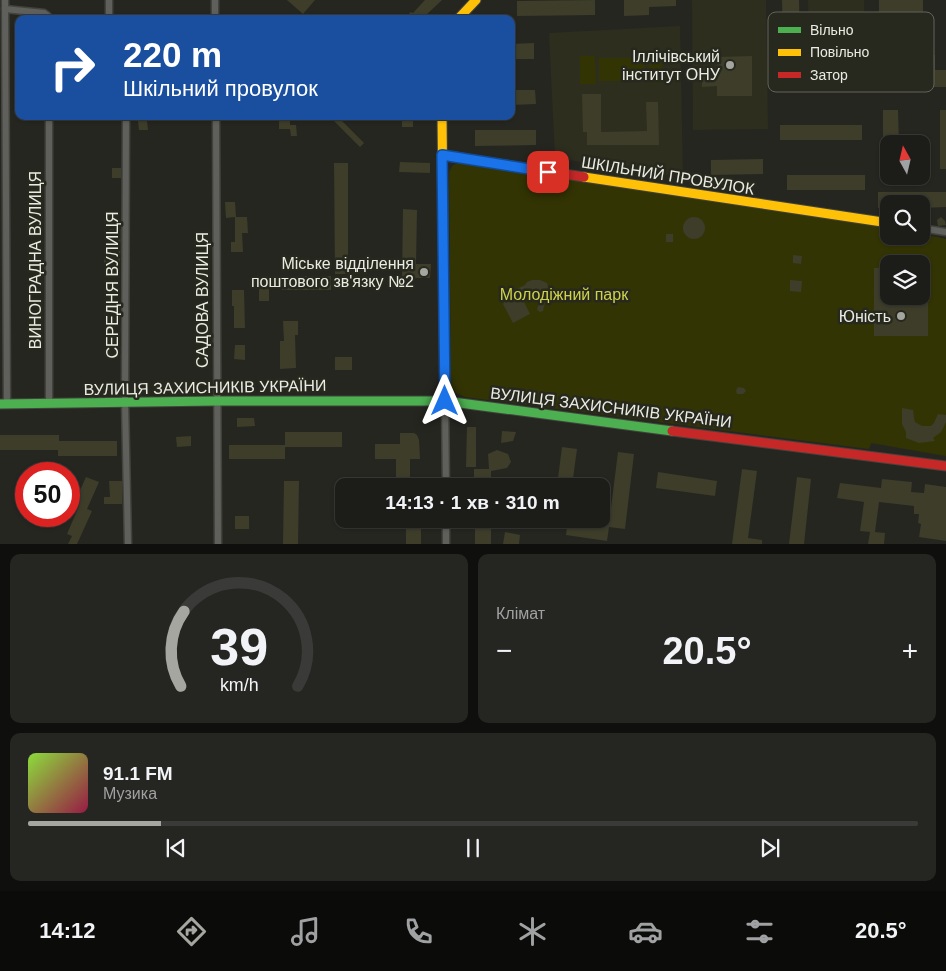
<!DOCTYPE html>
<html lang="uk">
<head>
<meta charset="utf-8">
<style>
	body { margin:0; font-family:Helvetica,sans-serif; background:#252522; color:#f1f3f6; height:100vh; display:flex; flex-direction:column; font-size:19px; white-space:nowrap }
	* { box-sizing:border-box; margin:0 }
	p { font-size:16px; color:#a0a1a2 }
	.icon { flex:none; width:28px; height:28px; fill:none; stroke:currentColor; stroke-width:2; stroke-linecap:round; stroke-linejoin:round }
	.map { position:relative; height:544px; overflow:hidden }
	.sheet { display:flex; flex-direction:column; gap:10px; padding:10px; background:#0f0f0e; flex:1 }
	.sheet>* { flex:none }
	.top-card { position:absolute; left:15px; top:15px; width:500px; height:105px; border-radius:10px; box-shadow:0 1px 4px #0004,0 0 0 1px #3a3a38; background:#1a4fa0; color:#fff; overflow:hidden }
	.needle { width:32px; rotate:352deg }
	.fabs { position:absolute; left:880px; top:135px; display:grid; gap:10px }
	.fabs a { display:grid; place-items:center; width:50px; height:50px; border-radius:10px; background:#1c1c19; box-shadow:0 1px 4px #0004,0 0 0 1px #3a3a38; font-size:25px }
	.speed { position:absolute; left:15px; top:462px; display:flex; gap:10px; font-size:25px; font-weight:700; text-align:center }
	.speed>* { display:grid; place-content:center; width:65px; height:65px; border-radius:50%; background:#1c1c19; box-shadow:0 1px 4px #0004,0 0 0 1px #3a3a38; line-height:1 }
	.speed .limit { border:8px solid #d22; background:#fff; color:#111 }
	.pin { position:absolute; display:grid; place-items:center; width:42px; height:42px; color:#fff; margin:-21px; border-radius:10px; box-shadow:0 2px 8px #0006 }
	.me { position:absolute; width:55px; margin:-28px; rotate:0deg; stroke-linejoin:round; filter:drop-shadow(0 0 4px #0008) }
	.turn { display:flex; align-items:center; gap:18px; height:105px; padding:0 25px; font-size:22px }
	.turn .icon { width:65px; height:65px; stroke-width:2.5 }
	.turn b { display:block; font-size:35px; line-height:42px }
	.big { font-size:38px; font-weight:600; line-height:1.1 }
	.sheet .widget { flex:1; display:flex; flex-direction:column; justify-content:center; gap:8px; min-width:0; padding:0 18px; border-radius:10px; background:#252522 }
	.sheet .dial { align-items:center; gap:0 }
	.dial svg { height:130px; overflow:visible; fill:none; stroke:#3a3a38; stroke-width:7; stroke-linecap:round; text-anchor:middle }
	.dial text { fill:#f1f3f6; stroke:none }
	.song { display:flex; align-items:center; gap:15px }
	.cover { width:60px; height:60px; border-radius:8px; background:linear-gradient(135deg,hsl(90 70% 55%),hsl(340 70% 35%)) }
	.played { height:5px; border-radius:2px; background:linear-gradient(90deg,#a5a69f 15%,#3a3a38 15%) }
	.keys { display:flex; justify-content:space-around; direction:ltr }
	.heat { display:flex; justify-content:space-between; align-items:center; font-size:28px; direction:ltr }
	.sheet .tiles { flex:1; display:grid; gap:10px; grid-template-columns:1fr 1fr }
	.widget:last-child { grid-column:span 2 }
	.trip { position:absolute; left:335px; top:478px; width:275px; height:50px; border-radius:10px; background:#1c1c19; box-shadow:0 1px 4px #0004,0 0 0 1px #3a3a38; font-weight:600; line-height:50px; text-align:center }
	.tab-bar { display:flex; height:80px; justify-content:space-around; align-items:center; background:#0b0b0a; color:#a0a1a2 }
	.tab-bar .icon { width:35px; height:35px }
	.tab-bar .selected { color:#a5a69f }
	.tab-bar b { font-size:22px; color:#f1f3f6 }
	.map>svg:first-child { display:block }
</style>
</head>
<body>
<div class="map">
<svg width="946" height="544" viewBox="0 0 946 544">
	<rect width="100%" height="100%" fill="#262621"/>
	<g fill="#2d2e1e">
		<polygon points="692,0 766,0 768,129 693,130"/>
		<polygon points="808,0 864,0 865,59 809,59"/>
		<polygon points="680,26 683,177 555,158 549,33"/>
	</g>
	<g fill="#333404" fill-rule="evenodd">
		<polygon points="580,56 595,56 596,84 580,84"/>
		<rect x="649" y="56" width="13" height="27"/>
		<rect x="599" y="58" width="46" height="23"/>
		<path d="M 462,162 L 889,228 L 889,236 L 921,236 L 921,234 L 946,239 L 946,456 L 871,443 L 869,449 L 465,397 L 456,393 L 451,385 L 449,172 L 453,165 ZM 889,264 L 921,264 L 921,296 L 889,296 Z"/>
	</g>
	<g fill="#3d3d2a">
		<polygon points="287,0 315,0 303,14"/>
		<polygon points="425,0 442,0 424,17 426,19 407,19 410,12 413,13"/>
		<polygon points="595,0 595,15 517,16 517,1"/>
		<polygon points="624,0 676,0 676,6 649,7 649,15 624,16"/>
		<polygon points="782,0 799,0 800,50 783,51"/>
		<polygon points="879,0 923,0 923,55 935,55 935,70 946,70 946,87 877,87 877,70 879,70"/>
		<polygon points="534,43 534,59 511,59 511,44"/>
		<polygon points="752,56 752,96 717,96 717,86 702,87 702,68 717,68 717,57"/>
		<polygon points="511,90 535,90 536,104 511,105"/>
		<polygon points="582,94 601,94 601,132 647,131 646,102 658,102 659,145 587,145 587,132 583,132"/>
		<polygon points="883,110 898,110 899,144 889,144 889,157 883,157"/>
		<rect x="940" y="110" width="6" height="59"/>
		<polygon points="329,116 337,116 364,143 360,147"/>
		<rect x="402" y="116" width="11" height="11"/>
		<polygon points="138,121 147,121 148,130 139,130"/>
		<polygon points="279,121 290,121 290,125 296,125 297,136 291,136 290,129 279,129"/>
		<rect x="780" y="125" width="82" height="15"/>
		<polygon points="475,130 536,130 536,145 475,146"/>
		<polygon points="763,159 763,174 711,175 711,160"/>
		<polygon points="400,162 430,163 430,173 399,172"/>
		<polygon points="334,163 348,163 348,274 335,274"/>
		<rect x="112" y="168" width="9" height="10"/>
		<rect x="787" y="175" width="78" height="15"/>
		<polygon points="878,192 946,192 946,207 921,208 921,204 889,204 889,208 878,208"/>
		<polygon points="225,202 235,202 236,217 247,217 248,233 242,233 243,252 231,252 231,242 235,242 235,217 226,218"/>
		<polygon points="403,209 417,210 416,264 431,264 430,278 402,278"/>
		<circle cx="694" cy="228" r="11"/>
		<polygon points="941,217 945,221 946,225 938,226 937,220"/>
		<polygon points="109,229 121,229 120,263 104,264 104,251 110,251"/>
		<rect x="666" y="234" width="7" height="8"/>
		<polygon points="793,255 802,256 801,264 793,263"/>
		<polygon points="874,268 889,268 889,296 921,296 921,268 928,268 928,336 874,336"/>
		<rect x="282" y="276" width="49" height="14"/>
		<polygon points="532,280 540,280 547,283 548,287 543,311 540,312 537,310 541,294 528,290 520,294 530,314 513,323 503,304 504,303 501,296 525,285 527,282"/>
		<polygon points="790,280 802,281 801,292 790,291"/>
		<rect x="259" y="287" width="10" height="14"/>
		<polygon points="232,290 244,290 245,328 234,328 234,306 232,306"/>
		<polygon points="283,321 298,321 298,335 295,335 296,368 280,369 280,341 284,341"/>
		<polygon points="235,345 245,345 245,360 234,359"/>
		<rect x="335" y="357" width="17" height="13"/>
		<polygon points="738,387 744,388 746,391 743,394 737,394 736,391"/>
		<polygon points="902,408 913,410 914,418 915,422 922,426 931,426 934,423 938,414 946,415 946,422 941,432 933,438 935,441 919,443 906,438 906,432 902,424"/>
		<polygon points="237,418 254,418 255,426 237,427"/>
		<polygon points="467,427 476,427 476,467 466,467"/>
		<polygon points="502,431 516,432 513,441 501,443"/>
		<polygon points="285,432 342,432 342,447 285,447 285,459 229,459 229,445 285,445"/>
		<polygon points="400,433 414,433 417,435 419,440 420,459 410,459 410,486 396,486 396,459 375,459 375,444 400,444"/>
		<polygon points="0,435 59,435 59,441 117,441 117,456 58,456 58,450 0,450"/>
		<polygon points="191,436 191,446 177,447 176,437"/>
		<polygon points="562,447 577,449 572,486 557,486"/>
		<polygon points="497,450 508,454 511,462 507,468 491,471 491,486 474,486 474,469 489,469 488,454"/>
		<polygon points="618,452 634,454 625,529 609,527 607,541 566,535 568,519 601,519 601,515 610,516"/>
		<polygon points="742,469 757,471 748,538 762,540 762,544 732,544"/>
		<polygon points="658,472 717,481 715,496 656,488"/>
		<polygon points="86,477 99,482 87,509 92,511 77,544 68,544 72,536 67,534 79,506 74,504"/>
		<polygon points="797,477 811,479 804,544 789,544"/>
		<polygon points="882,479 912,482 911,492 924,493 925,484 946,487 946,541 919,537 921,524 918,523 919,514 914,514 914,506 879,502 875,532 885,533 884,544 868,544 870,532 860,531 864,502 837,498 840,483 881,488"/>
		<polygon points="109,481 122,481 122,504 104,504 104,497 110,497"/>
		<polygon points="284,481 299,481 298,544 283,544"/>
		<rect x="235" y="516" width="14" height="13"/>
		<rect x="406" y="519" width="15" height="25"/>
		<rect x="475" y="519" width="16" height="25"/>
		<polygon points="505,532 520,535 519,544 503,544"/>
	</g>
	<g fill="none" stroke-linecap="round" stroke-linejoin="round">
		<defs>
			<g id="street">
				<polyline points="5,0 7,404"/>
				<polyline points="215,0 215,19"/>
				<polyline points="5,9 44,13 48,16 49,19"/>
				<polyline points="109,19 109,0"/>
				<polyline points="126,116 125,402 128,544"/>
				<polyline points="216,116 218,544"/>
				<polyline points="921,228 946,232"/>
				<polyline points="445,401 446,486"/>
				<polyline points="49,403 49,116"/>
				<polyline points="446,519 446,544"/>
			</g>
			<polyline id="fast" points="0,404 217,401 445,401 672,431"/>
			<g id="slow">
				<polyline points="458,19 476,0"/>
				<polyline points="442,116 445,401"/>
				<polyline points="584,177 889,223"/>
			</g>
			<g id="jam">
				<polyline points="442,155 584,177"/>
				<polyline points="672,431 946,466"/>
			</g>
		</defs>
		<use href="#street" stroke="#43433e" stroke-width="9"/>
		<use href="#fast" stroke="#43433e" stroke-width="11"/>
		<use href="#slow" stroke="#43433e" stroke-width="11"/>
		<use href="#jam" stroke="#43433e" stroke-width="11"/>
		<use href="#street" stroke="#5f605b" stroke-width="6"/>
		<use href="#fast" stroke="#4caf50" stroke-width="9"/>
		<use href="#slow" stroke="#ffc107" stroke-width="9"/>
		<use href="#jam" stroke="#c62828" stroke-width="9"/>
	</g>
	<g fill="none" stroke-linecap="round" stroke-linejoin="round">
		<defs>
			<polyline id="route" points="445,401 442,155 548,172"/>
		</defs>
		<use href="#route" stroke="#114b97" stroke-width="12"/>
		<use href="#route" stroke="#1a73e8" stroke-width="9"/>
	</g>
	<g fill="#a5a69f" stroke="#28291e" stroke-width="2">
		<circle cx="730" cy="65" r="5"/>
		<circle cx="424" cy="272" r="5"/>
		<circle cx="901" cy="316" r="5"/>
	</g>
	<g text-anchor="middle" stroke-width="5" stroke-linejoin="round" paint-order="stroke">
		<g font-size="16" fill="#eaebe3" stroke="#28291e" text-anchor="end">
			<text x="720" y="62">Іллічівський<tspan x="720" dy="18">інститут ОНУ</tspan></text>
			<text x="414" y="269">Міське відділення<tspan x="414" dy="18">поштового зв'язку №2</tspan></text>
			<text x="891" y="322">Юність</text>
		</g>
		<g font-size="16" fill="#eaebe3" stroke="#28291e">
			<text transform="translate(668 175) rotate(9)" y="6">ШКІЛЬНИЙ ПРОВУЛОК</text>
			<text transform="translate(35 260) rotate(-90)" y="6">ВИНОГРАДНА ВУЛИЦЯ</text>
			<text transform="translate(112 285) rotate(-90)" y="6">СЕРЕДНЯ ВУЛИЦЯ</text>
			<text transform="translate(202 300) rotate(-90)" y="6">САДОВА ВУЛИЦЯ</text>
			<text transform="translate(205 387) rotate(-1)" y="6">ВУЛИЦЯ ЗАХИСНИКІВ УКРАЇНИ</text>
			<text transform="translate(611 407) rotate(7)" y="6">ВУЛИЦЯ ЗАХИСНИКІВ УКРАЇНИ</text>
		</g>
		<g font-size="16" fill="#ced248" stroke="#28291e">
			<text x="564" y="300">Молодіжний парк</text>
		</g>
	</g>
	<rect x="768" y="12" width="166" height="80" rx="8" fill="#28291e" stroke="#626359" stroke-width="1"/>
	<rect x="778" y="27" width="23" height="6" fill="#4caf50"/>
	<rect x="778" y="49" width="23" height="7" fill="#ffc107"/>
	<rect x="778" y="72" width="23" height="6" fill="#c62828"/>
	<g font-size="14" fill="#eaebe3">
		<text x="810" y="35">Вільно</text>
		<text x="810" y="57">Повільно</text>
		<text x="810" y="80">Затор</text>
	</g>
</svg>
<div class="fabs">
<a><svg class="needle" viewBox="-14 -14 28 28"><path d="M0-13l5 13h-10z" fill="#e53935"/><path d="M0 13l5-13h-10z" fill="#a0a1a2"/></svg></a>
<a><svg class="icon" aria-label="search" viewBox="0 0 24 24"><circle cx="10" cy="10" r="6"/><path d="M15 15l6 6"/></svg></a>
<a><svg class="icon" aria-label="layers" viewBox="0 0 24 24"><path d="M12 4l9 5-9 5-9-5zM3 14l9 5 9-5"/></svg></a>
</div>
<div class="speed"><div class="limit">50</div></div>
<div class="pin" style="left:548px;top:172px;background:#d93025"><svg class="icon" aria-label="arrive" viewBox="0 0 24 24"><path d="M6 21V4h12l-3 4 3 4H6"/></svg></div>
<svg class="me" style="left:445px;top:401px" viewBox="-20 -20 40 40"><path d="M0-17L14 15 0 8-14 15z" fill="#1a73e8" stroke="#fff" stroke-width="4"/></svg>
<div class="trip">14:13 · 1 хв · 310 m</div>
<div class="top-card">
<div class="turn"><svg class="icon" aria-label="right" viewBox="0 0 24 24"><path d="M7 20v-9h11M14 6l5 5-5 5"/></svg><div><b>220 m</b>Шкільний провулок</div></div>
</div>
</div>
<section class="sheet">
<div class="tiles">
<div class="widget dial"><svg viewBox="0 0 100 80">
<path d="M14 69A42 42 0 1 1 86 69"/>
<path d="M14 69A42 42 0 0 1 16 23" stroke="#a5a69f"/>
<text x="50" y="56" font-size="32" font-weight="700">39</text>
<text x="50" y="72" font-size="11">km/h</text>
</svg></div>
<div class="widget"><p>Клімат</p>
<div class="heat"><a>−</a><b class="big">20.5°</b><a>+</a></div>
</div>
<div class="widget">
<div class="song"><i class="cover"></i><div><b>91.1 FM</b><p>Музика</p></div></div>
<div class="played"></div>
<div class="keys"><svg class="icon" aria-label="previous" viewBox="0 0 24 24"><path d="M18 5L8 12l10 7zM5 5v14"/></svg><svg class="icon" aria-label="pause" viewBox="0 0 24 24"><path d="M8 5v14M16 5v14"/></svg><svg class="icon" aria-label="next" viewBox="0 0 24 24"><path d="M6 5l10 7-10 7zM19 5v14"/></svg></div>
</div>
</div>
</section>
<nav class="tab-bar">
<b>14:12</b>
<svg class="icon selected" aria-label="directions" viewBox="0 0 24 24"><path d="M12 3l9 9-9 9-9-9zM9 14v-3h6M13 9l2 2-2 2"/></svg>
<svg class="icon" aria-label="music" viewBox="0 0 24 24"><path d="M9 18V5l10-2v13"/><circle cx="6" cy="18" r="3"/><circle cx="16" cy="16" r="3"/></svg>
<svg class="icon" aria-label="phone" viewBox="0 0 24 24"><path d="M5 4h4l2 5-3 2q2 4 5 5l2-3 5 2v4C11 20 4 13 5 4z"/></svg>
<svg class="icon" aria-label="climate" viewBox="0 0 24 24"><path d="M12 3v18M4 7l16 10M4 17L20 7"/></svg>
<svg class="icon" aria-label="car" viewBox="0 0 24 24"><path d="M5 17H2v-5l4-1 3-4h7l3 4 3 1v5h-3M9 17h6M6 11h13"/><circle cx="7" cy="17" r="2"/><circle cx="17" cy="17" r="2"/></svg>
<svg class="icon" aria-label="filters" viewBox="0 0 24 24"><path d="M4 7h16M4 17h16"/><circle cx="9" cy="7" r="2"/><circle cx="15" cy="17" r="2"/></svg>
<b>20.5°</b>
</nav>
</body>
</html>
